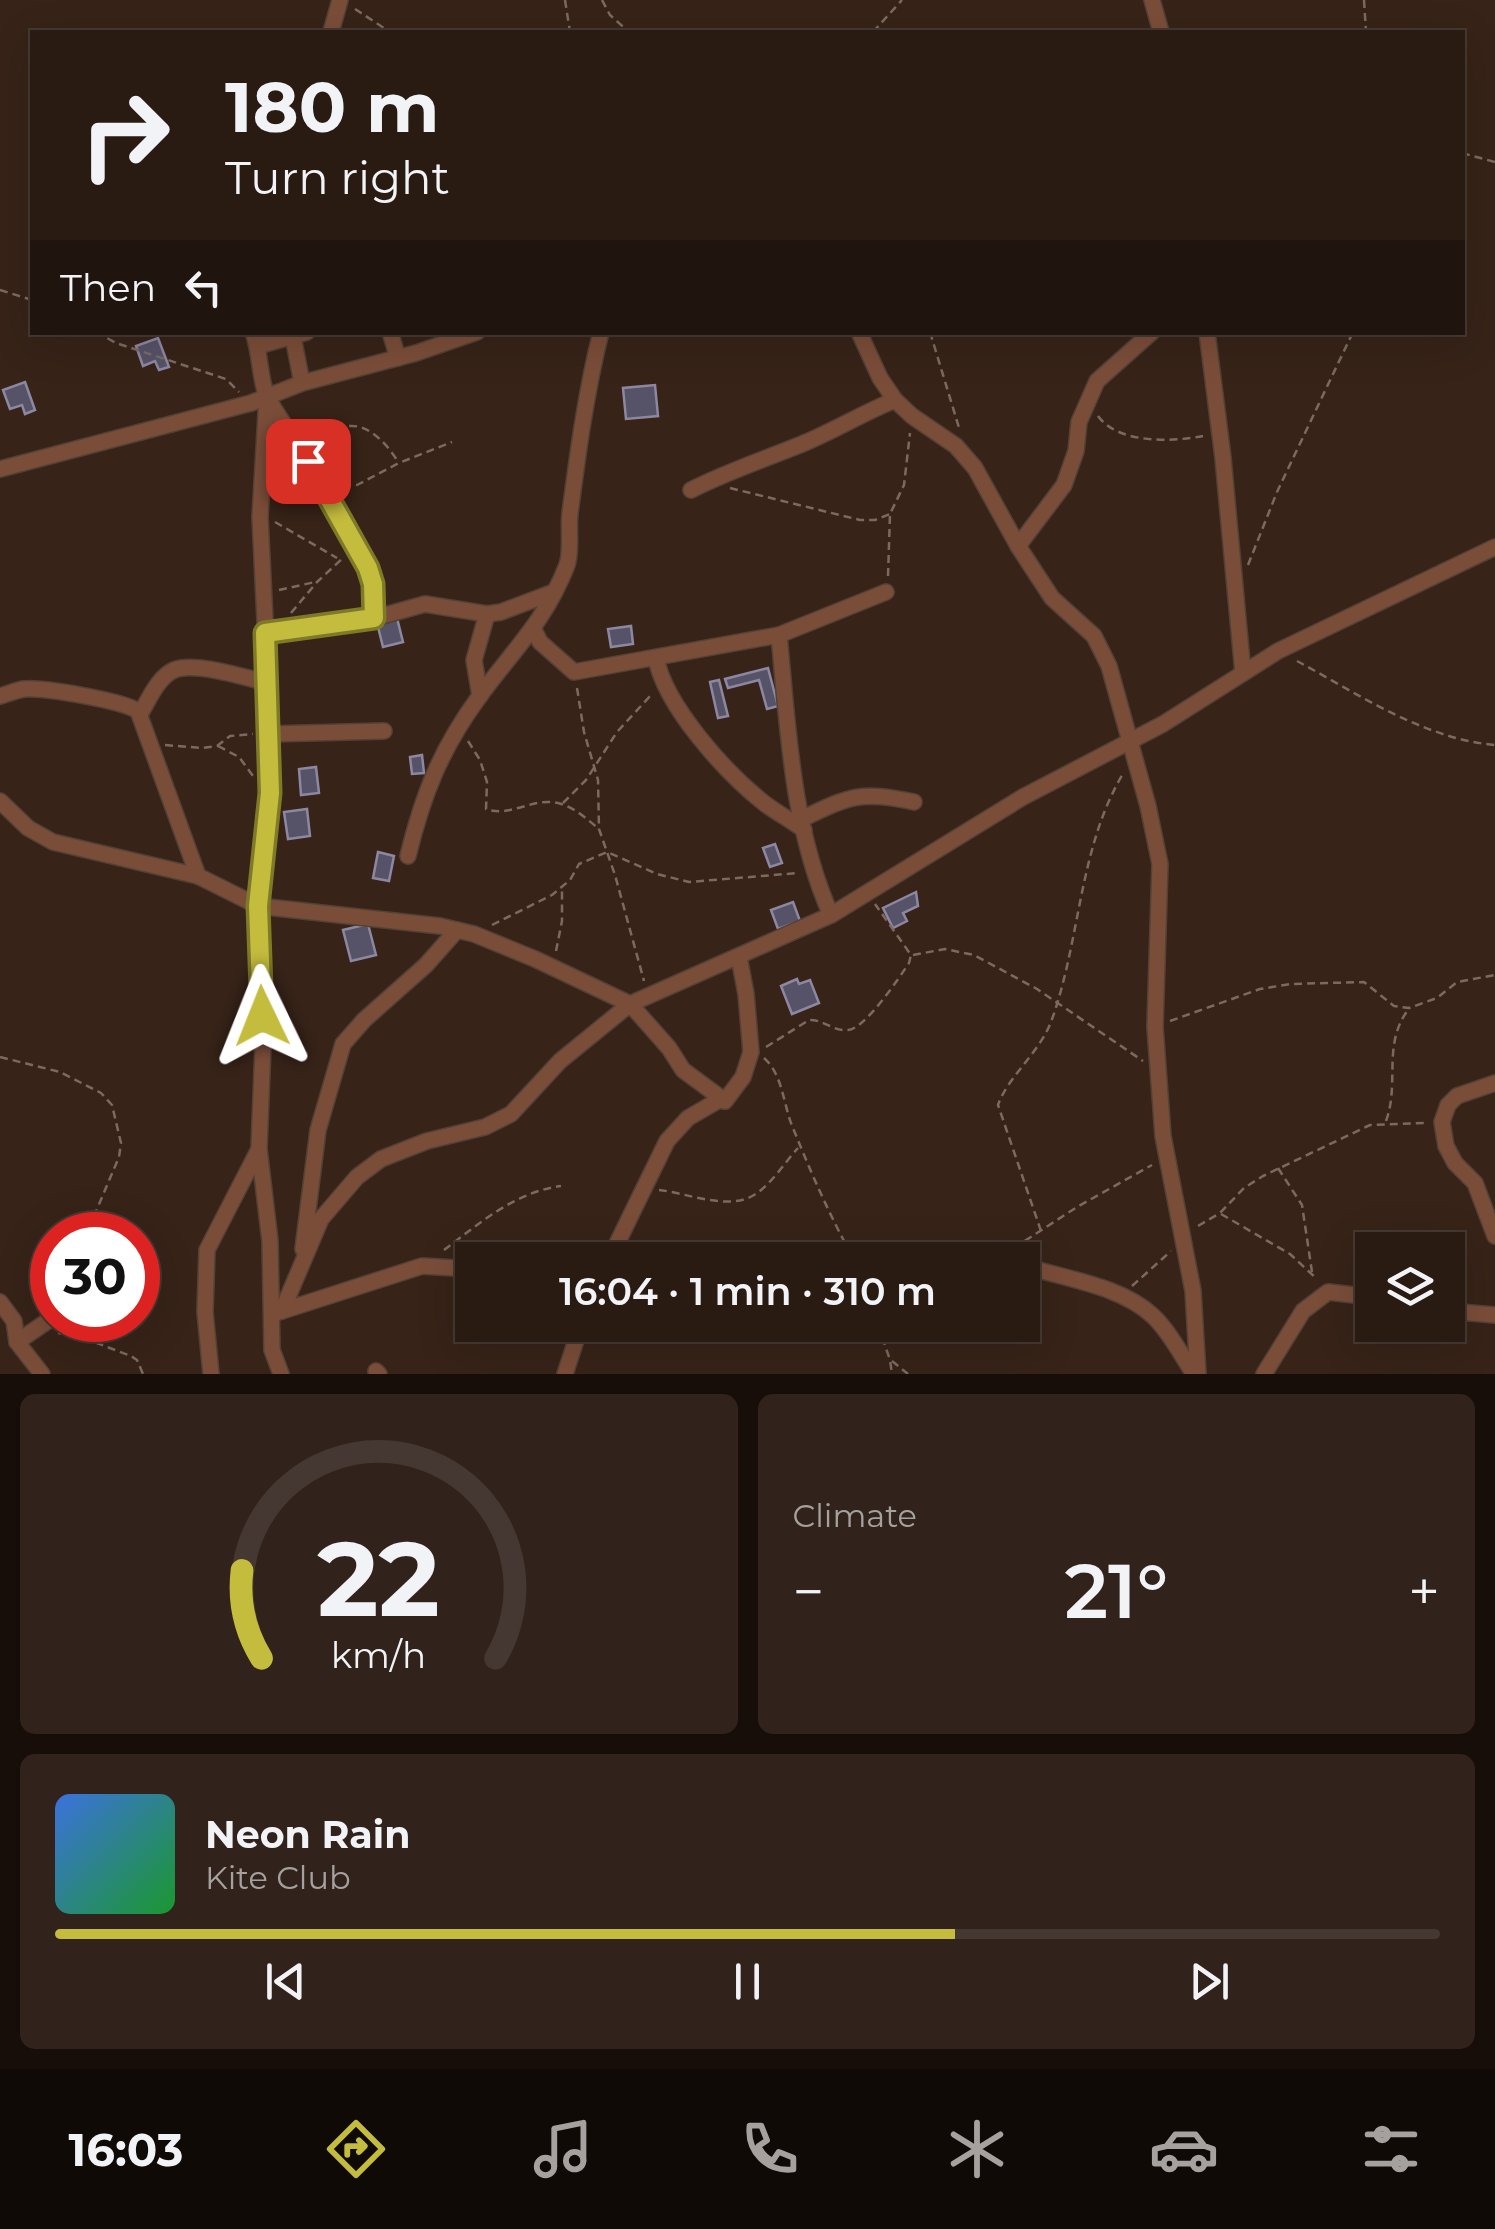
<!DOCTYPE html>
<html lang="en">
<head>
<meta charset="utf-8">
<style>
	body { margin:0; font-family:Montserrat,sans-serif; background:#31231b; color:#f1f3f6; height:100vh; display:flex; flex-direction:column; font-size:38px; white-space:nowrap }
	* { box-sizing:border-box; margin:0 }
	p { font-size:32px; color:#a5a19f }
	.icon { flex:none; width:55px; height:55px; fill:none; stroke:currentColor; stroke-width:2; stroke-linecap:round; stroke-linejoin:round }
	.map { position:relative; height:1374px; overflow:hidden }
	.drawer { display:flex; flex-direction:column; gap:20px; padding:20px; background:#170e0a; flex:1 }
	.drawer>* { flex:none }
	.guide { position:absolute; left:30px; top:30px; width:1435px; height:305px; border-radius:0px; box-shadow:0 10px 40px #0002,0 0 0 2px #453832; background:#291a12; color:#f1f3f6; overflow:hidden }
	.tools { position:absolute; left:1355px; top:1232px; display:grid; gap:20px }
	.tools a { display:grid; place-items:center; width:110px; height:110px; border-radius:0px; background:#291a12; box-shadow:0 10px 40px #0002,0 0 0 2px #453832; font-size:50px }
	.speed { position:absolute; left:30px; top:1212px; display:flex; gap:20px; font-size:50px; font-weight:700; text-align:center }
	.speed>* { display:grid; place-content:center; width:130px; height:130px; border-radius:50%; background:#291a12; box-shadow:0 10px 40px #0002,0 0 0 2px #453832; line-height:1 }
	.speed .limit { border:15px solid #d22; background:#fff; color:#111 }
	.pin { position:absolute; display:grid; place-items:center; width:85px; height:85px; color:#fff; margin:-42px; border-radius:20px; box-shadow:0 5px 15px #0006 }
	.me { position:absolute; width:110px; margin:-55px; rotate:358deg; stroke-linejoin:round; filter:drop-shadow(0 0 8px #0008) }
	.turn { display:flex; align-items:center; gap:35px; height:210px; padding:0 30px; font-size:45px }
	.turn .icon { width:130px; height:130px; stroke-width:2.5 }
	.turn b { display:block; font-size:70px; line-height:85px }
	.then { display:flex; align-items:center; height:95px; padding:0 30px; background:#0003; gap:20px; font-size:38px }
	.big { font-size:75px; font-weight:600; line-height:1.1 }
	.drawer .widget { flex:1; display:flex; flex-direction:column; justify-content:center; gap:15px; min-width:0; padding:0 35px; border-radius:15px; background:#31231b }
	.drawer .dial { align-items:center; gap:0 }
	.dial svg { height:260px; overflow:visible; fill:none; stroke:#453832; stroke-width:7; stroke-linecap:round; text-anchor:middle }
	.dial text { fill:#f1f3f6; stroke:none }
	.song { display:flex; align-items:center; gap:30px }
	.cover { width:120px; height:120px; border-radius:15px; background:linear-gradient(135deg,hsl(220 70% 55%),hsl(130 70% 35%)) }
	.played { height:10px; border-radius:5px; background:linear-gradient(90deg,#c4bc3d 65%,#453832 65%) }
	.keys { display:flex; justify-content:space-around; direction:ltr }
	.heat { display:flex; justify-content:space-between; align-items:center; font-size:55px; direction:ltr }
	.drawer .tiles { flex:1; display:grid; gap:20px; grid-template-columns:1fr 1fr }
	.widget:last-child { grid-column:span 2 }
	.trip { position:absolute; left:455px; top:1242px; width:585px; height:100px; border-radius:0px; background:#291a12; box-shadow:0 10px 40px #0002,0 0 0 2px #453832; font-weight:600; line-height:100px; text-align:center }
	.dock { display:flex; height:160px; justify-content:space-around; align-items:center; background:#100a07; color:#a5a19f }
	.dock .icon { width:70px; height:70px }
	.dock .active { color:#c4bc3d }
	.dock b { font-size:45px; color:#f1f3f6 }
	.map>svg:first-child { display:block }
</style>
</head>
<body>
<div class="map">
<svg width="1495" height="1374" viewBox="0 0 1495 1374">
	<rect width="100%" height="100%" fill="#372318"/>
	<g fill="#565268" stroke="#8d88a1" stroke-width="2.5">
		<polygon points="158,338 169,367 159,370 155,361 143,366 136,346"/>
		<polygon points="25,382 35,410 25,414 22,405 10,409 3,390"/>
		<polygon points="655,385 658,416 626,419 623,388"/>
		<polygon points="397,618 403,642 383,647 377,623"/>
		<polygon points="631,626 633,644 611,647 608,629"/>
		<polygon points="768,668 778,706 767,709 759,680 728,688 725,679"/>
		<polygon points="719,680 728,716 718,718 710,682"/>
		<polygon points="422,755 424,773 412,774 410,757"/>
		<polygon points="316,767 319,793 301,795 299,769"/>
		<polygon points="307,809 310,836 288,839 284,812"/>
		<polygon points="775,844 782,863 770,867 763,848"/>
		<polygon points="378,852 394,856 389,881 373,878"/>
		<polygon points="916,892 918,906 903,913 907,921 893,928 883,908"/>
		<polygon points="793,902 800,921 778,929 771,910"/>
		<polygon points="368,924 376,955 351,961 343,930"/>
		<polygon points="797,979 799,984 810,980 819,1003 792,1014 781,986"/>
	</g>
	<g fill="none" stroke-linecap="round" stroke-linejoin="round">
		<defs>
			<g id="minor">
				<polyline points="1152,0 1161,32"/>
				<polyline points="331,32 340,0"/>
				<path d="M 253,332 C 261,355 259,376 267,397 L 260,517 L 268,683 L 270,793 L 258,906 L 263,1045 L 259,1149 L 270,1241 L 272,1350 L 281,1374"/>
				<polyline points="390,332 398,358"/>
				<polyline points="859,332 880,378 895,400 912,416 956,446 975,468 1018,546 1052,598 1094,636 1109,666 1148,806 1160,864 1155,1027 1163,1136 1193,1291 1198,1374"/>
				<polyline points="1207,332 1223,458 1243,673"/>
				<polyline points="293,337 302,383"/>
				<polyline points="258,346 307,332"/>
				<path d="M 267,397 C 305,463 375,539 375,618"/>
				<polyline points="0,469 251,403 302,383 416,353 477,332"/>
				<path d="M 691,490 C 730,470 769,458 809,441 C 839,428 865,412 895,400"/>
				<polyline points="1018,546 1064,485 1076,451 1079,422 1097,381 1152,332"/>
				<polyline points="534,630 540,642 574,672 779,635 886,592"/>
				<polyline points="265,633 375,618 425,604 487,614 501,612 554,592"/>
				<path d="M 779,635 C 788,729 792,828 831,915"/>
				<path d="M 656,658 C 665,706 726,773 764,803 C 777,813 791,820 804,830"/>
				<path d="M 0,696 C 8,694 16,690 24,689 C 44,687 123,701 138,711 L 198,876"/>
				<polyline points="480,696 474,660 487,614"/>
				<path d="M 140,714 C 149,700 157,678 174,670 C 195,661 246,678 268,683"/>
				<polyline points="270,734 384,731"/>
				<polyline points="0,801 28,828 53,842 198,876 258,906 440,926 474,934 535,959 630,1004 669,1048 683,1070 725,1101"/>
				<path d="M 802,819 C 851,795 861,791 914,802"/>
				<path d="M 408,856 C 423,794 441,749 479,697 C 513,650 545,622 567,565 C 572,551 568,529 570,513 C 578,452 586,392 601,332"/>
				<polyline points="1495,1083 1457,1096 1448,1105 1442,1122 1446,1146 1455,1163 1475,1183 1495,1236"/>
				<polyline points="303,1249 318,1130 343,1044 364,1020 426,965 457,930"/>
				<polyline points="609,1260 667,1141 688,1118 719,1100 725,1101 743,1077 751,1052 746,994 739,957"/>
				<path d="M 822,1260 C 874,1252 960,1243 1009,1260"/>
				<path d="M 1022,1265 C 1064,1279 1120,1285 1153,1316 C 1170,1332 1181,1355 1194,1374"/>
				<polyline points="0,1302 14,1321 17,1342 42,1374"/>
				<polyline points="282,1311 422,1266 472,1269"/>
				<polyline points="1448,1311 1495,1315"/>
				<polyline points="272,1314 282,1311 321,1219 357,1177 381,1159 427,1141 485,1127 511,1114 560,1061 630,1004 831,915 1023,797 1163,724 1278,651 1495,547"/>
				<polyline points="17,1342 52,1318"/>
				<polyline points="376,1371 379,1374"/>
				<polyline points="211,1374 205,1312 207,1250 259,1149"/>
				<polyline points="565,1374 581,1325"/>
				<polyline points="1264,1374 1303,1311 1328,1292 1372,1297"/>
			</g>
		</defs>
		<use href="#minor" stroke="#544136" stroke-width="18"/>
		<g stroke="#7c6a60" stroke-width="2.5" stroke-dasharray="8 5" stroke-linecap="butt">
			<polyline points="565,0 570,32"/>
			<polyline points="602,0 610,15 629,32"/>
			<polyline points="1364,0 1366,32"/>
			<polyline points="355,9 390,32"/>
			<polyline points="873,32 902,0"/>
			<polyline points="1462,153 1495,162"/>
			<polyline points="0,290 32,300"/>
			<polyline points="96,332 116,343 226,379 239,392"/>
			<polyline points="930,332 960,431"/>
			<path d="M 1098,416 C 1118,444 1172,442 1203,436"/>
			<path d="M 319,449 C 346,408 376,428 397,460"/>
			<polyline points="343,486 357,485 399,463 452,442"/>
			<polyline points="730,488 860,520 875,520 890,514"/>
			<polyline points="275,522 337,558"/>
			<polyline points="1248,565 1277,492 1353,332"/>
			<polyline points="888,576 890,514 904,485 910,433"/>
			<polyline points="279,590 315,582"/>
			<polyline points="291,613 317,582 344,557"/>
			<path d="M 1297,661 C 1358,694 1424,739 1495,745"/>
			<polyline points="577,688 584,732 598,780 599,829 615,875 644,981"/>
			<path d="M 468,741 L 480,760 L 487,782 L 486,809 C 509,818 533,797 558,803 C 574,807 587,819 599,829"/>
			<polyline points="165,745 202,748 217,746 230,736 253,734"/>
			<polyline points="218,746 239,757 253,776"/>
			<polyline points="563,803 586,780 617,732 652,694"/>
			<polyline points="492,925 552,895 570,880 579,864 607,852 657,874 689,882 798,873"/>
			<polyline points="556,951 562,921 562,890"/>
			<polyline points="913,955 945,949 974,955 1037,989 1143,1061"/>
			<polyline points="1170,1021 1260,989 1291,984 1364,982 1394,1006 1409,1008 1437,998 1457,982 1495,975"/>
			<path d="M 766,1047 L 809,1020 C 823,1019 834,1032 848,1030 C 865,1029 899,978 909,963 L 911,955 L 875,904"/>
			<polyline points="0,1057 60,1072 101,1093 112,1105 121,1143 119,1157 86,1235"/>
			<path d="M 764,1058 C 782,1074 783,1101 791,1123 C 807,1163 824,1203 844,1241"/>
			<path d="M 1386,1121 C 1400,1083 1382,1045 1408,1010"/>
			<polyline points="1278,1168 1302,1205 1312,1272"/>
			<path d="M 659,1190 C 687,1193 728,1211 754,1195 C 771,1185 785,1162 798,1148"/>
			<polyline points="1221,1214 1290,1254 1317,1279"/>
			<polyline points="1198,1226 1220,1213 1244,1188 1263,1176 1370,1125 1426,1123"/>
			<path d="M 1041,1231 L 998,1105 C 1007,1078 1039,1053 1051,1022 C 1081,940 1078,848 1124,772"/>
			<polyline points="1014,1248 1077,1207 1152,1165"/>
			<path d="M 444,1250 C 480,1223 515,1192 561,1186"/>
			<polyline points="1132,1286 1171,1251"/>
			<polyline points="878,1325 890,1360 892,1374"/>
			<polyline points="58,1333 78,1336 131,1356 137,1360 143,1374"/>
			<polyline points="892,1361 908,1374"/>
		</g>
		<use href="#minor" stroke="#7a4d39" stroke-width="15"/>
	</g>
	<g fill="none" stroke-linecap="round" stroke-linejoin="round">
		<defs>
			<polyline id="route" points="262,1016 258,906 270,793 265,633 374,618 373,584 368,568 308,461"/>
		</defs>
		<use href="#route" stroke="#7f7a28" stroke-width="25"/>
		<use href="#route" stroke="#c4bc3d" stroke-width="18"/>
	</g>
</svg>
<div class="tools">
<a><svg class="icon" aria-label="layers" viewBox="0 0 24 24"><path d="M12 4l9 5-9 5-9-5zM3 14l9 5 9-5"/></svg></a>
</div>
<div class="speed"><div class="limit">30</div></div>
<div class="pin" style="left:308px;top:461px;background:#d93025"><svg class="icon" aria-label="arrive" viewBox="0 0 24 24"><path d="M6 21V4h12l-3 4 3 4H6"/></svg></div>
<svg class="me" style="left:262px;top:1016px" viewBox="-20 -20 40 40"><path d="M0-17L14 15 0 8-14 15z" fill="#c4bc3d" stroke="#fff" stroke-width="4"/></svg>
<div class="trip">16:04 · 1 min · 310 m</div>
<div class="guide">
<div class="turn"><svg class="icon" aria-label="right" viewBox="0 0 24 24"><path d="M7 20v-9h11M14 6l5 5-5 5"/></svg><div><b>180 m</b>Turn right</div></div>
<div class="then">Then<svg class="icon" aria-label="left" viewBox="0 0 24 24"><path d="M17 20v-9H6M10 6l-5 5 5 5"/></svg></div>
</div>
</div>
<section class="drawer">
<div class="tiles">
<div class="widget dial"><svg viewBox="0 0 100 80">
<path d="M14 69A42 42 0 1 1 86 69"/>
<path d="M14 69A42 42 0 0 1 8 42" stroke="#c4bc3d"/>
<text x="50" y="56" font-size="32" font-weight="700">22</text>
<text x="50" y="72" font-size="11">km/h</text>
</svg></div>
<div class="widget"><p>Climate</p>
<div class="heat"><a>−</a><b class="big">21°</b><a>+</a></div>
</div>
<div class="widget">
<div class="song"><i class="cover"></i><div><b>Neon Rain</b><p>Kite Club</p></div></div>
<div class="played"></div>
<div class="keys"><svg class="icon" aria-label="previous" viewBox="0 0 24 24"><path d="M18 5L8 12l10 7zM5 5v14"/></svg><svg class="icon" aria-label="pause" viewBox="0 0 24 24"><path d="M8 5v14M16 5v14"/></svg><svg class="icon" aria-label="next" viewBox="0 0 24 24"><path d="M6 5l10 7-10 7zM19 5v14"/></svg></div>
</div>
</div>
</section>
<nav class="dock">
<b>16:03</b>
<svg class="icon active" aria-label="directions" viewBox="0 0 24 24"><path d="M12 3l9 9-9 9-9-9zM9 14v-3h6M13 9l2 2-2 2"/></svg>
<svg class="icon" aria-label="music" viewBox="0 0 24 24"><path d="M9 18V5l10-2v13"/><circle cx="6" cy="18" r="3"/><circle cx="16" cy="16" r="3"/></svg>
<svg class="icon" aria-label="phone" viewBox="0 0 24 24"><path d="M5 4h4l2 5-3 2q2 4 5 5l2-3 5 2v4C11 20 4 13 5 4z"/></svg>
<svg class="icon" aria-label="climate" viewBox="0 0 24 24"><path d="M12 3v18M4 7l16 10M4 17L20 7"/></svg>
<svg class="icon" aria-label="car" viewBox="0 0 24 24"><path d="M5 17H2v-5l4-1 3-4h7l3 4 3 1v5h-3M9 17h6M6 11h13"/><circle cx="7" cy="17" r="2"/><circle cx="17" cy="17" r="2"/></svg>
<svg class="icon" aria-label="filters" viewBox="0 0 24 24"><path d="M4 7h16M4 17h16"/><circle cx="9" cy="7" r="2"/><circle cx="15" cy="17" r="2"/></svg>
</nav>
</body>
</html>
